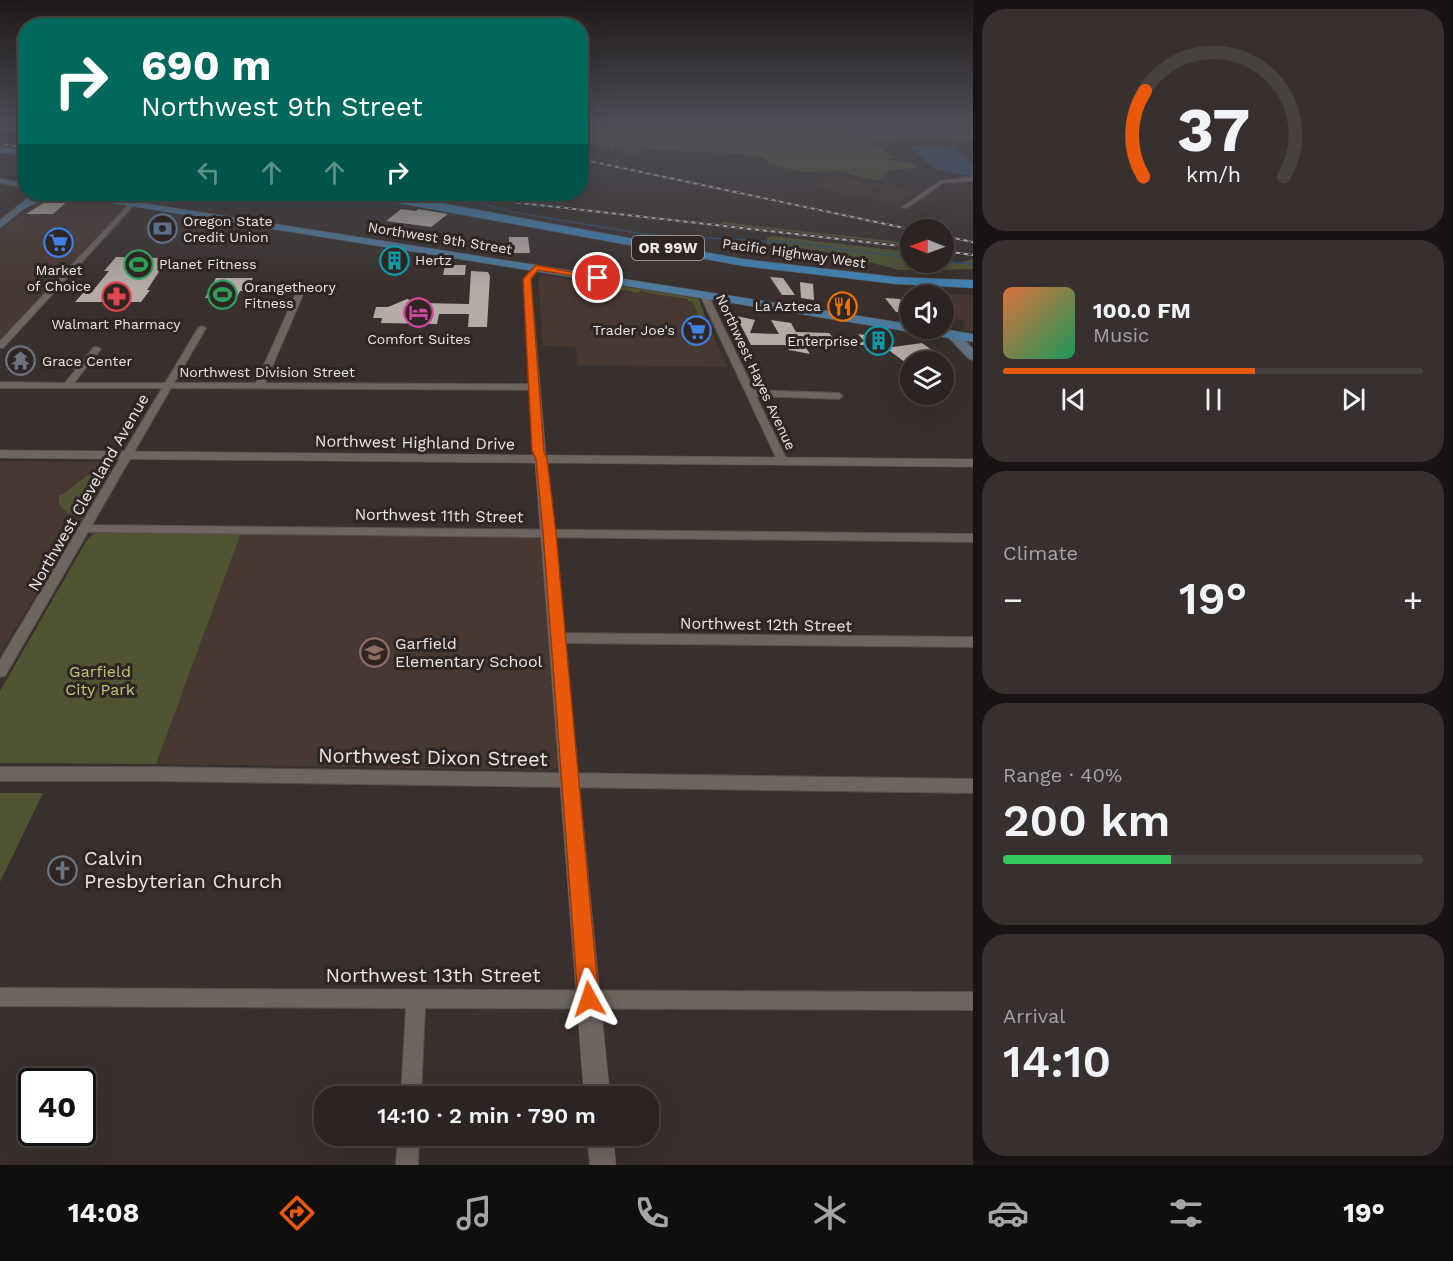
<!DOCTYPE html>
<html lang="en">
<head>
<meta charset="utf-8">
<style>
	body { margin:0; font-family:"Work Sans",sans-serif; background:#37302f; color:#f1f3f6; height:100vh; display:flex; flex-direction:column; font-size:22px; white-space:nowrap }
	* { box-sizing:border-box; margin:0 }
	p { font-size:20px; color:#a6a4a5 }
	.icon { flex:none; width:33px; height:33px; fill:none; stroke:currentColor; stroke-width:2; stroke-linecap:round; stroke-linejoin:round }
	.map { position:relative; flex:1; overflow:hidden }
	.sheet { display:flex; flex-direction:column; gap:9px; padding:9px; background:#181413; width:480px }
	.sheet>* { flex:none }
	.guide { position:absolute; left:18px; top:18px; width:570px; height:183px; border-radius:24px; box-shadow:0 6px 24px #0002,0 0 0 2px #474140; background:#00695c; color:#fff; overflow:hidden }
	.needle { width:39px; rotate:271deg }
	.buttons { position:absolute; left:900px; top:219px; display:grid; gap:12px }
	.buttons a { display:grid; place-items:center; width:54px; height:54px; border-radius:50%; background:#2b2422; box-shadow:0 6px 24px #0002,0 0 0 2px #474140; font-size:30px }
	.speed { position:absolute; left:18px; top:1068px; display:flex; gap:12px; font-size:30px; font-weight:700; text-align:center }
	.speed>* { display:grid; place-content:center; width:78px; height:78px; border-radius:50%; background:#2b2422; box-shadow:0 6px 24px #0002,0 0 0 2px #474140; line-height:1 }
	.speed .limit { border:3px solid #111; border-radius:9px; background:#fff; color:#111 }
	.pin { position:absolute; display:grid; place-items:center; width:51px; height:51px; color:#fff; margin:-26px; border:3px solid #fff; border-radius:50%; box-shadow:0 2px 6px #0007 }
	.me { position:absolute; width:66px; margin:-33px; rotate:355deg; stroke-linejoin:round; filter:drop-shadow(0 0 4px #0008) }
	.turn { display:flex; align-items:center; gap:21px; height:126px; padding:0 24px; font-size:27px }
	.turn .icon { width:78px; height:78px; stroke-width:2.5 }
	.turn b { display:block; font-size:42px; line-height:51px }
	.lanes { display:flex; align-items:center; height:57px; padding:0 24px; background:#0003; justify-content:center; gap:30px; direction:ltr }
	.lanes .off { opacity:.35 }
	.big { font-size:45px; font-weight:600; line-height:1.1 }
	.sheet .tile { flex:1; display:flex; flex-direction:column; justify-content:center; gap:9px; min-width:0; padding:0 21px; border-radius:24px; background:#37302f }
	.sheet .dial { align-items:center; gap:0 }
	.dial svg { height:156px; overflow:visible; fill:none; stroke:#474140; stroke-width:7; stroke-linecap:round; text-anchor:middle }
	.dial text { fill:#f1f3f6; stroke:none }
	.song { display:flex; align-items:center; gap:18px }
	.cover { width:72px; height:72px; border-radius:9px; background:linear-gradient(135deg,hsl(20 70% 55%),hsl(150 70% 35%)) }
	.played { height:6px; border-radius:3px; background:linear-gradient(90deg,#ea580c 60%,#474140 60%) }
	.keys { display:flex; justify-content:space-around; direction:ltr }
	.heat { display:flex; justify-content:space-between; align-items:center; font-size:33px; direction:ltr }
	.charge { height:9px; border-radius:4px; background:linear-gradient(90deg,#34c759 40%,#474140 0) }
	.trip { position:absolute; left:314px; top:1086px; width:345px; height:60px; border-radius:24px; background:#2b2422; box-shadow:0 6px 24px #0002,0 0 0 2px #474140; font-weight:600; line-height:60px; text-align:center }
	.tabs { display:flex; height:96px; justify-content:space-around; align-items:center; background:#110e0e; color:#a6a4a5 }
	.tabs .icon { width:42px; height:42px }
	.tabs .selected { color:#ea580c }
	.tabs b { font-size:27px; color:#f1f3f6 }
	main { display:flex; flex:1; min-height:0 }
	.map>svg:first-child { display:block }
</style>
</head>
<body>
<main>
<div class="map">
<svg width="973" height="1165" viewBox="0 0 973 1165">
	<rect width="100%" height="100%" fill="#39302d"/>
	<g fill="#483832">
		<polygon points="60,195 125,206 0,341 0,230 44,198"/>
		<polygon points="542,275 698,301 727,367 578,365 575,347 543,346 538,279"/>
		<polygon points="912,292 973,295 973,331 965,330 964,320 944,317 944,296 915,295"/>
		<polygon points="0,461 116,462 0,654"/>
		<polygon points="241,533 540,538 543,540 559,765 557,768 547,770 156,764"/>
	</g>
	<g fill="#433828">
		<polygon points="831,176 879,185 863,197 815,188"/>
		<polygon points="887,185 916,191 898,205 870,199"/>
	</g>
	<g fill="#505433">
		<path d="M 580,125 L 838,125 C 858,142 940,129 969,131 L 973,132 L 973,140 L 891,139 L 871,144 L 884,148 L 884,152 L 897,158 L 887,158 L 888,160 L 907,162 L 921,167 L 891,170 L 879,179 L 872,180 L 839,171 L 803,172 L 766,163 L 770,162 L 763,158 L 742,154 L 643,149 L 633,154 L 623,151 L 628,147 L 615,145 L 613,150 L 581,142 Z"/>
		<polygon points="723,222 910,243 910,245 721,224"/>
		<polygon points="772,236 910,252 910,262 944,262 944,259 959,263 973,259 973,269 942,270 912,265 912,270 899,270 854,258 838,258 823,251 767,244 767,238"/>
		<polygon points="615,285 696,298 699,299 705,317 695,317 699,316 693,302 688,301 688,299 668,296 667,298 666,296 640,291 638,293 626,290 611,293"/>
		<path d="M 110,465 L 83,503 L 81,515 L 67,513 L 59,504 L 59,496 C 77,487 87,470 110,465 Z"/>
		<polygon points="101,532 241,533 156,764 0,763 0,691 87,540 93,534"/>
		<polygon points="0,793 43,793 0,882"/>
	</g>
	<path fill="#2d5074" d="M 913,146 L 953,147 L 973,164 L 973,176 C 938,171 936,173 911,147 Z"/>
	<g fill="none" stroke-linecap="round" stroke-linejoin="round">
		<g stroke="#2d5074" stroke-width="1.5">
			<polyline points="414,194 463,199 513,212 649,235 787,242 910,258"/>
			<polyline points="944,262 973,264"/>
		</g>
	</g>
	<g fill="#b5aaa6">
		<polygon points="69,200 53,214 26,214 47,201"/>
		<polygon points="401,209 416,211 418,209 448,214 431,227 386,221"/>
		<polygon points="509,237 528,237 530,253 514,253 513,245 509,245"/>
		<polygon points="116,257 168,258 147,290 150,290 141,302 75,302 83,293 91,293 109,271 104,271"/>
		<polygon points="445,265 466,265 465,275 443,275"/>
		<polygon points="471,271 488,272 490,276 487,327 468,327 469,314 439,314 437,324 381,323 382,318 373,318 376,307 388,307 407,299 420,303 469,304"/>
		<polygon points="770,277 783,278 795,295 782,295"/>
		<polygon points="216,278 253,278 247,291 240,291 237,297 205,298"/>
		<polygon points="800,282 813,284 814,300 801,298"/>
		<polygon points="885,298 900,299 910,312 896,312"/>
		<polygon points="736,316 755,320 750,333 779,334 771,320 791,323 796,332 829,333 840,345 805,346 810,354 789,350 785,345 751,345"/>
		<polygon points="858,334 880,337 890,343 890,345 856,345 864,341"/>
		<polygon points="922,343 943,358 934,359 938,362 910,362 910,366 886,348"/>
	</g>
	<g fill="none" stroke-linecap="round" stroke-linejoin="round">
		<defs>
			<g id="minor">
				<polygon points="0,128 26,130 26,132 0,130"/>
				<polygon points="973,177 973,181 943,183 907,208 902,207 940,181"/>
				<polygon points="131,202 136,203 3,348 0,348 0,341"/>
				<polygon points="296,293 303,295 265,383 534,384 538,387 534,390 171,388 92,525 973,534 973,542 88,532 5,676 0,677 0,660 162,388 0,388 0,382 65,383 94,347 97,347 101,349 74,383 165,383 198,328 202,326 206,328 174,383 256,383"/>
				<polygon points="701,293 708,295 754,390 839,393 843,396 839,399 756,396 788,462 787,464 779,464 778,462 700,295"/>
				<polygon points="558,633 973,637 973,647 558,643 553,641 552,638 553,635"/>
				<polygon points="0,767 157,767 973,779 973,793 157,781 0,781"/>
				<polygon points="0,988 973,992 973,1010 425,1008 421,1096 401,1096 406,1008 0,1006"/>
				<polygon points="398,1136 419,1136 418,1165 396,1165"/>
			</g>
			<g id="tertiary">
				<polygon points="536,264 540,267 531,279 546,455 973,459 973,467 548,463 610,1096 584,1096 535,463 0,458 0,450 533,455 523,279"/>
				<polygon points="587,1136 613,1136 616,1165 590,1165"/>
			</g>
			<g id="secondary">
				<polygon points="0,179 26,183 26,188 0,183"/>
				<polygon points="33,194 42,194 0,228 0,220"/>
				<polygon points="953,331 957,332 973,349 973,360 969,359 949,338 947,335"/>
			</g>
			<polygon id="primary" points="44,194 86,194 910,324 910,328 938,328 973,334 973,342 68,196 46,199 21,210 16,207"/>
			<g id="trunk">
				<polygon points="0,147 26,150 26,156 0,153"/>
				<polygon points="360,194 380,194 441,203 743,259 896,277 973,280 973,288 896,284 743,266 365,197"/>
			</g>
		</defs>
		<use href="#minor" stroke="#554e4b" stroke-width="2"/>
		<use href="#tertiary" stroke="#554e4b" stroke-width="1"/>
		<use href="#secondary" stroke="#554e4b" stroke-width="2"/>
		<use href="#primary" stroke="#554e4b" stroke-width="1"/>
		<use href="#trunk" stroke="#554e4b" stroke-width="1"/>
		<use href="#minor" fill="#6e6460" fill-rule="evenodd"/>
		<use href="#tertiary" fill="#6e6460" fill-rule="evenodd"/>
		<use href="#secondary" fill="#5e6f7f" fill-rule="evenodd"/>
		<use href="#primary" fill="#4d7a9d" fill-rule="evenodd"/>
		<use href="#trunk" fill="#4282b2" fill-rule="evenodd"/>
		<defs>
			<g id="rail">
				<polyline points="0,144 26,147"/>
				<polyline points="580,159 914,230"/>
				<polyline points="441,194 910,247"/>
				<polyline points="944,236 973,242"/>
				<polyline points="944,251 973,255"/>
			</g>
		</defs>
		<use href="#rail" stroke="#cfc9c7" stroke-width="2"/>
		<use href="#rail" stroke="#2f2623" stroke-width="1.5" stroke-dasharray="4" stroke-linecap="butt"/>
	</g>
	<linearGradient id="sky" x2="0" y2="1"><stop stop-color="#1f1a19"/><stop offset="0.43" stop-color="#4e4e57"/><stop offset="1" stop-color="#4e4e57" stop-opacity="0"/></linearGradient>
	<rect width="973" height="288" fill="url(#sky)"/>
	<polygon fill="#ea580c" stroke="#983908" stroke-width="1.5" points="536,265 602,278 598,280 538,270 531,279 544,451 547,459 556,533 599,999 596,1006 589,1009 581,1006 578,999 543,533 536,459 532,451 523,279"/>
	<defs>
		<symbol id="bank-ring" viewBox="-11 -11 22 22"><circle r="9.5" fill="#2f2623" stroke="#5c6f8a" stroke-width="1.5"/><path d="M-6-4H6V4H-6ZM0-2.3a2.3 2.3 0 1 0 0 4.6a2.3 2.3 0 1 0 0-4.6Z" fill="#5c6f8a"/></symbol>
		<symbol id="supermarket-ring" viewBox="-11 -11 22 22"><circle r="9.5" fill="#2f2623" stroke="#3f7fe0" stroke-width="1.5"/><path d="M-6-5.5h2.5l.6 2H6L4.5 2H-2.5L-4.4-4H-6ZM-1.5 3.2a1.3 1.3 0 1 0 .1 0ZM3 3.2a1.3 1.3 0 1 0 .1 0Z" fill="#3f7fe0"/></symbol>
		<symbol id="building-ring" viewBox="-11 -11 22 22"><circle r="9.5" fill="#2f2623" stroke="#0f9aa8" stroke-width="1.5"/><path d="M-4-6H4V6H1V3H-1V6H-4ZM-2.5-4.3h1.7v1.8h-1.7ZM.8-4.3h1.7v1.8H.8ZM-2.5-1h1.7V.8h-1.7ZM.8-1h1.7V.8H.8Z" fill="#0f9aa8"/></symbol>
		<symbol id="stadium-ring" viewBox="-11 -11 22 22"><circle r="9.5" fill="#2f2623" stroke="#2e9e5b" stroke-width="1.5"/><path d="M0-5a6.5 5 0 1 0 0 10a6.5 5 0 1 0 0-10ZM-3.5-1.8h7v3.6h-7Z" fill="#2e9e5b"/></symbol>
		<symbol id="pharmacy-ring" viewBox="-11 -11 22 22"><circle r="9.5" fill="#2f2623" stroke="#e0444e" stroke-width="1.5"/><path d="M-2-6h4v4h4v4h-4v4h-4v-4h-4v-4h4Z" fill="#e0444e"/></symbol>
		<symbol id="restaurant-ring" viewBox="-11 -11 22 22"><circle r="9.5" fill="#2f2623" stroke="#e8710a" stroke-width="1.5"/><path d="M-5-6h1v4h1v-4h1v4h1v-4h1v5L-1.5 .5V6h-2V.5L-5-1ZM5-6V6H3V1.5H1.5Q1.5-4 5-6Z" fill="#e8710a"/></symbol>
		<symbol id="hotel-ring" viewBox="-11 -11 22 22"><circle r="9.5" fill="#2f2623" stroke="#d1479c" stroke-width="1.5"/><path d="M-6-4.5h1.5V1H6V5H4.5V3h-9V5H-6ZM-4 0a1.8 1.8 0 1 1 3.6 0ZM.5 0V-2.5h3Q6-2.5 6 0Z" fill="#d1479c"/></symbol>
		<symbol id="temple-ring" viewBox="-11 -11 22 22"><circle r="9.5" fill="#2f2623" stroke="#6b7280" stroke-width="1.5"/><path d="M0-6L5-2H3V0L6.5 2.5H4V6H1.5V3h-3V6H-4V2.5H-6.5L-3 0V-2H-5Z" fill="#6b7280"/></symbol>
		<symbol id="school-ring" viewBox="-11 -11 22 22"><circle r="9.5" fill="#2f2623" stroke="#8d6e63" stroke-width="1.5"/><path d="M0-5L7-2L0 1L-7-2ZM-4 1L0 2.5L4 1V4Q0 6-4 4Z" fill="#8d6e63"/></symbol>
		<symbol id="church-ring" viewBox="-11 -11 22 22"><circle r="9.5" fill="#2f2623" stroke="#6b7280" stroke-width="1.5"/><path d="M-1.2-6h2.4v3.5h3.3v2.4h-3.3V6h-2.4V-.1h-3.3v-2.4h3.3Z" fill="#6b7280"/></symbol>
	</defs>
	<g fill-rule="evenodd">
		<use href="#bank-ring" x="146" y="212" width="33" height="33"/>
		<use href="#supermarket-ring" x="42" y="226" width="33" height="33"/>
		<use href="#building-ring" x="378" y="244" width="33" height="33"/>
		<use href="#stadium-ring" x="122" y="248" width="33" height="33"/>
		<use href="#stadium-ring" x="206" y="278" width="33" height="33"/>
		<use href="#pharmacy-ring" x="100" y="280" width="33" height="33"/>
		<use href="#restaurant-ring" x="826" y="290" width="33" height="33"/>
		<use href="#hotel-ring" x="402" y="296" width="33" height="33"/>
		<use href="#supermarket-ring" x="680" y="314" width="33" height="33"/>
		<use href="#building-ring" x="862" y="324" width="33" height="33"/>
		<use href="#temple-ring" x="4" y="344" width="33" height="33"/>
		<use href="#school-ring" x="358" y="636" width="33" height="33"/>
		<use href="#church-ring" x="46" y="854" width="33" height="33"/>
	</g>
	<g text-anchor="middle" stroke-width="6" stroke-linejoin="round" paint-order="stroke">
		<g font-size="14" fill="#ece6e4" stroke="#2f2623" text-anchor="start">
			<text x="183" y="226">Oregon State<tspan x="183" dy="16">Credit Union</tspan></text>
			<text x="415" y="265">Hertz</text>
			<text x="159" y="269">Planet Fitness</text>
			<text x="59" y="275" text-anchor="middle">Market<tspan x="59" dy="16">of Choice</tspan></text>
			<text x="244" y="292">Orangetheory<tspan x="244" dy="16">Fitness</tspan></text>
			<text x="821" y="311" text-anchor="end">La Azteca</text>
			<text x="116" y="329" text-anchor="middle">Walmart Pharmacy</text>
			<text x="675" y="335" text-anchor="end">Trader Joe's</text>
			<text x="419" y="344" text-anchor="middle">Comfort Suites</text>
			<text x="858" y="346" text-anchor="end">Enterprise</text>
			<text x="42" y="366">Grace Center</text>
		</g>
		<g font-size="14" fill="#ece6e4" stroke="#2f2623">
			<text transform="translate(440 238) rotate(9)" y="5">Northwest 9th Street</text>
			<text transform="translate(794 253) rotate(8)" y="5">Pacific Highway West</text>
			<text x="267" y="377">Northwest Division Street</text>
			<text transform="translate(756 372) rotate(65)" y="5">Northwest Hayes Avenue</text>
		</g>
		<rect fill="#2f2623" stroke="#b3acaa" stroke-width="1.5" x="632" y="236" width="72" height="24" rx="4.5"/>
		<g font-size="15" font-weight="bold" fill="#ece6e4">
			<text x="668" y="253">OR 99W</text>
		</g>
		<g font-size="16" fill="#ece6e4" stroke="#2f2623">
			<text transform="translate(415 442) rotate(1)" y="6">Northwest Highland Drive</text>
			<text transform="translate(88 492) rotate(-60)" y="6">Northwest Cleveland Avenue</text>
			<text transform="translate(439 515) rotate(1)" y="6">Northwest 11th Street</text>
			<text transform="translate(766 624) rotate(1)" y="6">Northwest 12th Street</text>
		</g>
		<g font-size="16" fill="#ece6e4" stroke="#2f2623" text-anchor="start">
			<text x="395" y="649">Garfield<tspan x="395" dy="18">Elementary School</tspan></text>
		</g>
		<g font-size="16" fill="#bec778" stroke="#2f2623">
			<text x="100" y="677">Garfield<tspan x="100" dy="18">City Park</tspan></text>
		</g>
		<g font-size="20" fill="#ece6e4" stroke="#2f2623">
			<text transform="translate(433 757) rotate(1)" y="7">Northwest Dixon Street</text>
			<text x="433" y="982">Northwest 13th Street</text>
		</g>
		<g font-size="20" fill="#ece6e4" stroke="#2f2623" text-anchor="start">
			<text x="84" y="865">Calvin<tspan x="84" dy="23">Presbyterian Church</tspan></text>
		</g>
	</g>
</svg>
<div class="buttons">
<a><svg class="needle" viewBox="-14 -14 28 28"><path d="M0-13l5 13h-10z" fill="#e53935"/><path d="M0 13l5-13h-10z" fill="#a6a4a5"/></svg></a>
<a><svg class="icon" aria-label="sound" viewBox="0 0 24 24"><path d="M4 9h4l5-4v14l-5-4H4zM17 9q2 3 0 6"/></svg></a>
<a><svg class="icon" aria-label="layers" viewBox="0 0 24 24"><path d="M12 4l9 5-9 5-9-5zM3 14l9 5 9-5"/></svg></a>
</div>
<div class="speed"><div class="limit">40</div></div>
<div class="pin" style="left:598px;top:278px;background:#d93025"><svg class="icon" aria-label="arrive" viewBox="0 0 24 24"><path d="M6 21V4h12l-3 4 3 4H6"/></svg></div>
<svg class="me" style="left:589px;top:999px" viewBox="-20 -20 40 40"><path d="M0-17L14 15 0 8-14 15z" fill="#ea580c" stroke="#fff" stroke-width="4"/></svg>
<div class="trip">14:10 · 2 min · 790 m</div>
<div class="guide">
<div class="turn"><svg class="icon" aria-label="right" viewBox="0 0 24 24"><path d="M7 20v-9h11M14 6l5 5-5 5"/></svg><div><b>690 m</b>Northwest 9th Street</div></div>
<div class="lanes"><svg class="icon off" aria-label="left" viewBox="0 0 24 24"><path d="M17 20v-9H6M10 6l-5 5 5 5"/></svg><svg class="icon off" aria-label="ahead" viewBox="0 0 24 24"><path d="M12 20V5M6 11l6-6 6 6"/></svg><svg class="icon off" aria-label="ahead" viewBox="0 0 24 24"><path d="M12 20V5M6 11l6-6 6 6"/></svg><svg class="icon" aria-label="right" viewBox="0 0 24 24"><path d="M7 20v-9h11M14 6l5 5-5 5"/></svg></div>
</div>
</div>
<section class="sheet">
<div class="tile dial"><svg viewBox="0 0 100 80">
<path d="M14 69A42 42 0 1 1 86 69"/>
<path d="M14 69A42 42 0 0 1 15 25" stroke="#ea580c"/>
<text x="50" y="56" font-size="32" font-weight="700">37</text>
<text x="50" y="72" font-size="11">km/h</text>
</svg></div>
<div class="tile">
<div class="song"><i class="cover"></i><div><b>100.0 FM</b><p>Music</p></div></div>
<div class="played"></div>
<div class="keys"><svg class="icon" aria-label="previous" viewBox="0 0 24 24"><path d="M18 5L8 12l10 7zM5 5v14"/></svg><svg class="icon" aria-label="pause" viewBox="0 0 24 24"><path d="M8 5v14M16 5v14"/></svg><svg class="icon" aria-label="next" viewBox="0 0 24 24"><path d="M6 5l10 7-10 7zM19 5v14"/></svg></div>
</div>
<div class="tile"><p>Climate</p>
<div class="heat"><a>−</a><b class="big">19°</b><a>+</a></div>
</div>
<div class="tile"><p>Range · 40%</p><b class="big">200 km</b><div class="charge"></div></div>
<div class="tile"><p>Arrival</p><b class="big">14:10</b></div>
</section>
</main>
<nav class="tabs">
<b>14:08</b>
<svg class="icon selected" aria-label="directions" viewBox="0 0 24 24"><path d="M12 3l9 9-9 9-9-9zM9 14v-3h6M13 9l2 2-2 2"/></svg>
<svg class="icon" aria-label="music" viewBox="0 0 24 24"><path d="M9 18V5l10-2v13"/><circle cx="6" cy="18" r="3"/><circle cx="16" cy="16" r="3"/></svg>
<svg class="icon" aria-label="phone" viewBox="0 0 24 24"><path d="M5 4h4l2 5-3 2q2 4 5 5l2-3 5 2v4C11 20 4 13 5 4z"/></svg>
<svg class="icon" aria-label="climate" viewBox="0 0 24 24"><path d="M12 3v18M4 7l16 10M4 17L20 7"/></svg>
<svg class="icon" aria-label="car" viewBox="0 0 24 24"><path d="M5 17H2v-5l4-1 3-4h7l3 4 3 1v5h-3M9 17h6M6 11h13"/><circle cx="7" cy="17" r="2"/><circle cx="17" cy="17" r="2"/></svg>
<svg class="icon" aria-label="filters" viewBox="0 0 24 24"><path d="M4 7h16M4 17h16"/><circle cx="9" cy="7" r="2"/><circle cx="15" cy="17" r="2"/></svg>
<b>19°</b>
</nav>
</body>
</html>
